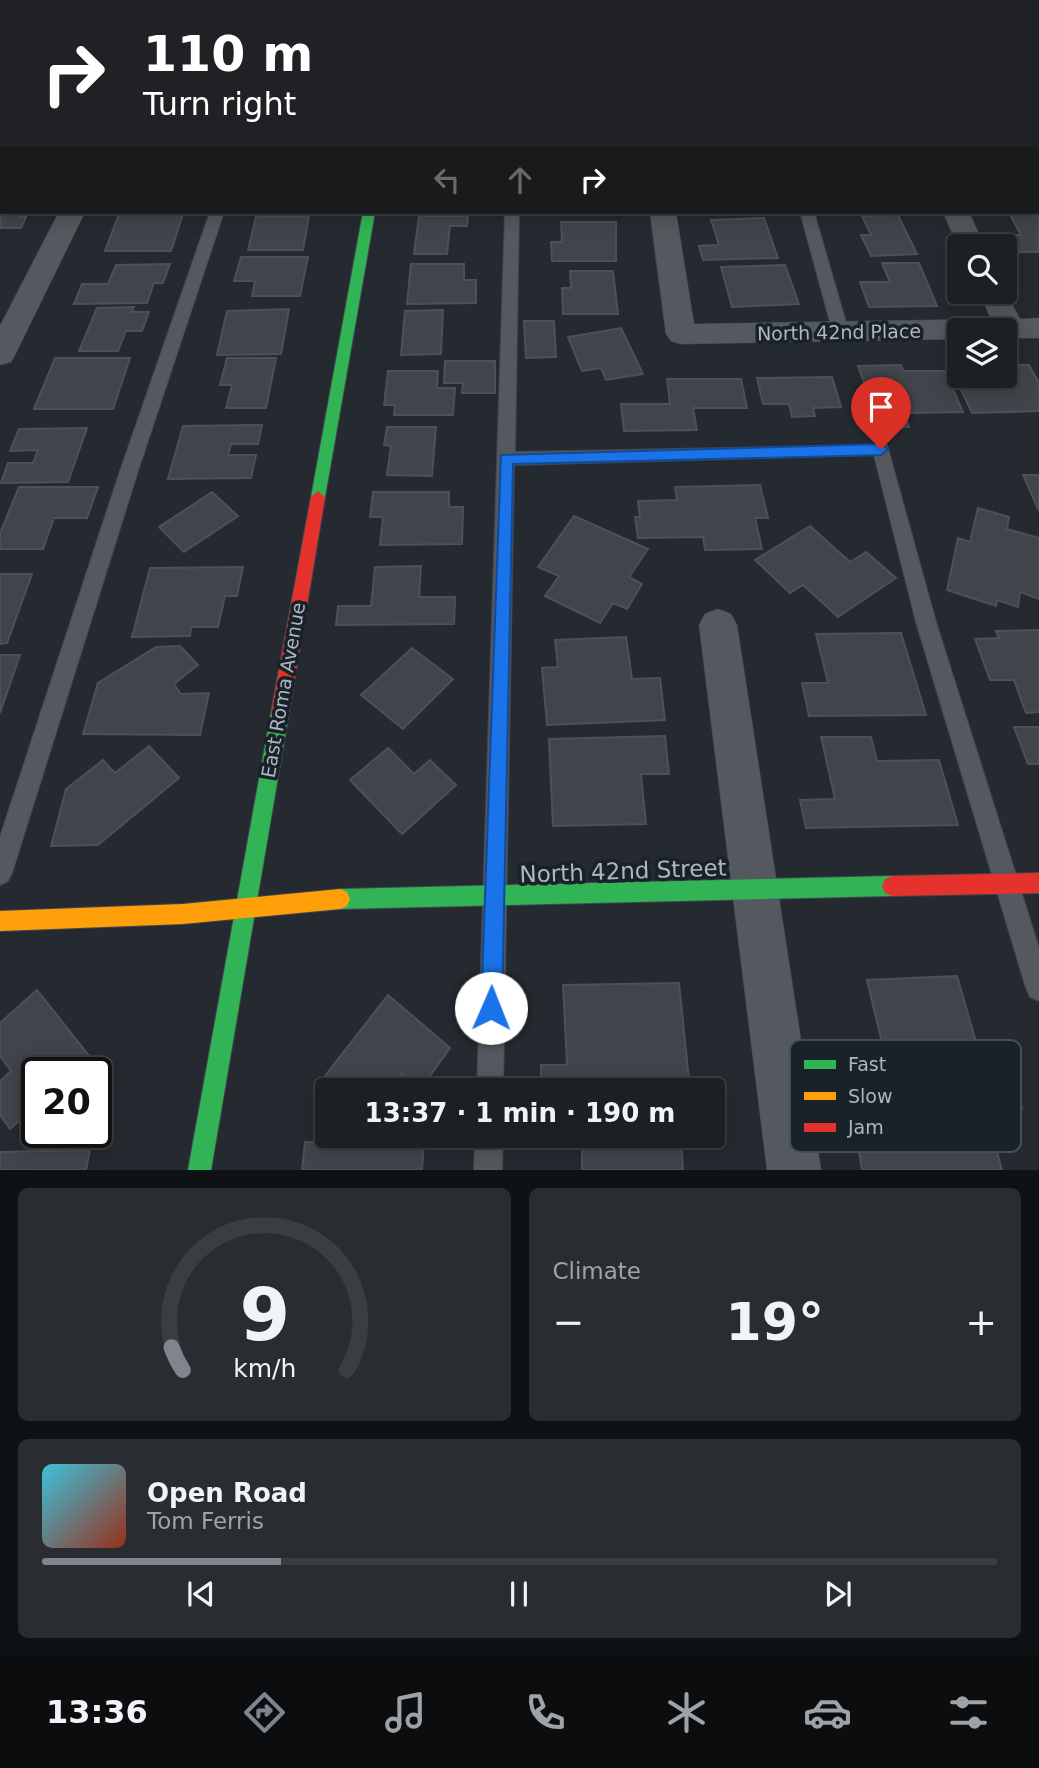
<!DOCTYPE html>
<html lang="en">
<head>
<meta charset="utf-8">
<style>
	body { margin:0; font-family:"DejaVu Sans",sans-serif; background:#292d31; color:#f1f3f6; height:100vh; display:flex; flex-direction:column; font-size:26px; white-space:nowrap }
	* { box-sizing:border-box; margin:0 }
	p { font-size:23px; color:#a0a3a6 }
	.icon { flex:none; width:38px; height:38px; fill:none; stroke:currentColor; stroke-width:2; stroke-linecap:round; stroke-linejoin:round }
	.map { position:relative; height:1170px; overflow:hidden }
	.drawer { display:flex; flex-direction:column; gap:18px; padding:18px; background:#0f1214; flex:1 }
	.drawer>* { flex:none }
	.hud { position:absolute; left:0px; top:0px; width:1040px; height:214px; box-shadow:0 4px 18px #0003,0 0 0 2px #3a3e41; background:#202124; color:#fff; overflow:hidden }
	.fabs { position:absolute; left:947px; top:234px; display:grid; gap:14px }
	.fabs a { display:grid; place-items:center; width:70px; height:70px; border-radius:7px; background:#1c2024; box-shadow:0 4px 18px #0003,0 0 0 2px #3a3e41; font-size:35px }
	.speed { position:absolute; left:21px; top:1057px; display:flex; gap:14px; font-size:35px; font-weight:700; text-align:center }
	.speed>* { display:grid; place-content:center; width:91px; height:91px; border-radius:50%; background:#1c2024; box-shadow:0 4px 18px #0003,0 0 0 2px #3a3e41; line-height:1 }
	.speed .limit { border:4px solid #111; border-radius:10px; background:#fff; color:#111 }
	.pin { position:absolute; display:grid; place-items:center; width:60px; height:60px; color:#fff; margin:-72px -30px; border-radius:50% 50% 50% 0; rotate:-45deg; box-shadow:0 0 7px #0007 }
	.pin .icon { rotate:45deg }
	.me { position:absolute; width:77px; margin:-38px; rotate:1deg; stroke-linejoin:round; filter:drop-shadow(0 0 5px #0008) }
	.turn { display:flex; align-items:center; gap:24px; height:147px; padding:0 28px; font-size:32px }
	.turn .icon { width:91px; height:91px; stroke-width:2.5 }
	.turn b { display:block; font-size:49px; line-height:60px }
	.lanes { display:flex; align-items:center; height:66px; padding:0 28px; background:#0003; justify-content:center; gap:35px; direction:ltr }
	.lanes .off { opacity:.35 }
	.big { font-size:52px; font-weight:700; line-height:1.1 }
	.drawer .tile { flex:1; display:flex; flex-direction:column; justify-content:center; gap:10px; min-width:0; padding:0 24px; border-radius:10px; background:#292d31 }
	.drawer .dial { align-items:center; gap:0 }
	.dial svg { height:182px; overflow:visible; fill:none; stroke:#3a3e41; stroke-width:7; stroke-linecap:round; text-anchor:middle }
	.dial text { fill:#f1f3f6; stroke:none }
	.song { display:flex; align-items:center; gap:21px }
	.cover { width:84px; height:84px; border-radius:10px; background:linear-gradient(135deg,hsl(190 70% 55%),hsl(10 70% 35%)) }
	.played { height:7px; border-radius:4px; background:linear-gradient(90deg,#7e858f 25%,#3a3e41 25%) }
	.keys { display:flex; justify-content:space-around; direction:ltr }
	.heat { display:flex; justify-content:space-between; align-items:center; font-size:38px; direction:ltr }
	.drawer .tiles { flex:1; display:grid; gap:18px; grid-template-columns:1fr 1fr }
	.tile:last-child { grid-column:span 2 }
	.trip { position:absolute; left:315px; top:1078px; width:410px; height:70px; border-radius:7px; background:#1c2024; box-shadow:0 4px 18px #0003,0 0 0 2px #3a3e41; font-weight:700; line-height:70px; text-align:center }
	.dock { display:flex; height:112px; justify-content:space-around; align-items:center; background:#0b0d0e; color:#a0a3a6 }
	.dock .icon { width:49px; height:49px }
	.dock .active { color:#7e858f }
	.dock b { font-size:32px; color:#f1f3f6 }
	.map>svg:first-child { display:block }
</style>
</head>
<body>
<div class="map">
<svg width="1039" height="1170" viewBox="0 0 1039 1170">
	<rect width="100%" height="100%" fill="#252a30"/>
	<g fill="#40454b" stroke="#4c5158" stroke-width="2">
		<polygon points="0,193 2,212 22,212 19,217 26,217 21,228 0,228"/>
		<polygon points="1009,213 1039,213 1039,252 1016,252 1007,235 1021,235"/>
		<polygon points="119,214 183,214 171,251 105,251"/>
		<polygon points="898,215 917,254 871,256 861,235 871,235 862,216"/>
		<polygon points="309,216 303,250 248,250 256,217"/>
		<polygon points="419,216 468,216 467,226 450,226 447,254 414,254"/>
		<polygon points="764,218 778,258 703,260 699,246 719,245 711,220"/>
		<polygon points="561,222 616,222 616,261 552,261 551,242 562,242"/>
		<polygon points="241,257 308,257 300,296 252,296 255,281 234,281"/>
		<polygon points="882,263 919,263 937,306 869,307 860,282 890,282"/>
		<polygon points="170,264 163,283 154,283 147,303 74,304 82,284 108,284 116,265"/>
		<polygon points="411,264 464,264 464,280 476,280 476,303 407,304"/>
		<polygon points="785,265 799,304 732,307 721,267"/>
		<polygon points="570,271 613,271 618,314 563,314 562,288 571,288"/>
		<polygon points="134,307 132,312 149,312 142,331 126,331 118,351 79,351 97,308"/>
		<polygon points="289,309 281,354 217,355 227,311"/>
		<polygon points="443,310 441,354 401,355 405,311"/>
		<polygon points="524,321 554,321 556,357 526,358"/>
		<polygon points="621,328 643,374 606,380 601,368 582,371 568,337"/>
		<polygon points="55,358 130,358 113,409 34,409"/>
		<polygon points="227,358 276,358 266,408 226,408 232,385 220,385"/>
		<polygon points="445,361 495,361 495,393 462,393 463,383 444,383"/>
		<polygon points="901,365 903,371 945,371 963,412 904,413 909,427 880,427 858,366"/>
		<polygon points="1004,365 1029,365 1039,383 1039,411 972,413 953,372 959,372 959,376 1004,376"/>
		<polygon points="388,371 438,371 437,388 455,388 453,415 394,415 395,405 384,405"/>
		<polygon points="832,377 841,407 813,408 815,416 792,417 789,404 763,404 757,378"/>
		<polygon points="667,379 741,379 747,408 693,408 697,430 624,431 621,404 670,404"/>
		<polygon points="262,425 258,444 231,444 228,455 256,455 251,478 168,479 183,426"/>
		<polygon points="387,427 436,427 432,476 387,475 391,446 384,445"/>
		<polygon points="87,428 68,482 1,483 8,463 33,463 38,450 10,451 19,429"/>
		<polygon points="1023,475 1039,475 1039,511"/>
		<polygon points="760,485 768,518 755,518 762,549 705,550 703,537 638,538 635,517 640,517 638,501 677,500 675,487"/>
		<polygon points="19,487 98,487 87,518 54,518 43,549 0,549 0,533"/>
		<polygon points="212,492 238,516 184,552 159,527"/>
		<polygon points="373,492 449,492 449,507 463,507 462,544 380,545 383,517 370,517"/>
		<polygon points="978,508 1009,517 1007,529 1039,538 1039,599 1020,592 1018,607 997,600 996,606 947,590 958,538 970,542"/>
		<polygon points="574,516 648,549 629,577 642,584 627,609 613,603 600,623 545,596 559,576 538,567"/>
		<polygon points="810,526 850,562 866,552 896,578 838,617 803,585 790,593 755,560"/>
		<polygon points="421,566 419,597 455,597 454,624 336,625 338,606 371,606 375,567"/>
		<polygon points="243,567 237,596 225,596 218,627 191,627 190,636 132,637 150,568"/>
		<polygon points="0,574 32,574 7,643 0,644"/>
		<polygon points="1039,630 1039,712 1026,713 1014,680 990,680 975,639 999,638 996,631"/>
		<polygon points="901,633 926,715 809,716 802,683 828,683 816,634"/>
		<polygon points="626,637 632,679 660,678 665,720 547,725 542,668 558,667 555,640"/>
		<polygon points="180,646 198,665 174,684 181,694 209,693 200,735 83,734 98,683 156,647"/>
		<polygon points="412,648 453,679 403,729 361,695"/>
		<polygon points="0,655 20,655 0,713"/>
		<polygon points="1014,727 1039,727 1039,764 1028,764"/>
		<polygon points="665,736 669,774 641,774 646,824 553,826 549,739"/>
		<polygon points="821,737 871,737 877,761 939,760 958,825 806,828 800,800 835,799"/>
		<polygon points="149,746 179,778 98,845 51,846 66,789 103,760 115,773"/>
		<polygon points="388,748 414,774 430,760 456,785 402,834 350,780"/>
		<polygon points="957,976 976,1042 1001,1041 1022,1108 859,1115 846,1052 884,1051 867,980"/>
		<polygon points="679,983 690,1090 541,1090 541,1065 567,1065 563,985"/>
		<polygon points="37,990 106,1077 96,1086 96,1073 37,1073 37,1113 33,1108 10,1129 0,1115 0,1081 11,1071 0,1056 0,1023"/>
		<polygon points="388,995 450,1048 420,1090 402,1074 391,1090 333,1090 322,1080"/>
		<polygon points="990,1126 1002,1170 862,1170 855,1127"/>
		<polygon points="582,1136 681,1136 683,1170 582,1170"/>
		<polygon points="305,1142 424,1143 422,1170 302,1170"/>
		<polygon points="90,1150 86,1170 0,1170 0,1152"/>
	</g>
	<g fill="none" stroke-linecap="round" stroke-linejoin="round">
		<defs>
			<g id="lane">
				<polygon points="61,0 71,0 60,2"/>
				<polygon points="512,0 522,0 511,2"/>
				<polygon points="738,0 748,0 749,2 739,2"/>
				<polygon points="968,0 978,0 979,2 969,2"/>
				<polygon points="2,93 2,102 0,103 0,94"/>
				<polygon points="1038,103 1039,104 1039,113 1038,112"/>
				<polygon points="210,212 224,212 137,474 12,873 8,881 0,885 0,837 119,474"/>
				<polygon points="505,212 519,212 515,452 887,445 936,622 1039,948 1039,1001 1030,997 1026,988 916,622 874,455 514,465 503,1090 477,1090"/>
				<polygon points="800,212 814,212 849,333 846,337 841,338 833,333"/>
				<polygon points="475,1136 503,1136 502,1170 474,1170"/>
			</g>
			<g id="street">
				<rect x="397" y="0" width="20" height="2"/>
				<rect x="621" y="0" width="20" height="2"/>
				<polygon points="848,0 868,0 869,2 849,2"/>
				<polygon points="59,212 85,212 15,355 11,362 0,365 0,326"/>
				<polygon points="650,212 676,212 694,324 991,319 979,292 1004,292 1004,288 1020,319 1039,318 1039,338 1004,338 1004,331 959,331 959,339 681,344 671,341 666,334"/>
				<polygon points="943,212 969,212 985,247 959,248"/>
				<polygon points="718,609 731,614 737,625 821,1170 767,1170 699,625 705,614"/>
			</g>
			<g id="fast">
				<polygon points="363,212 375,212 325,497 318,503 311,497"/>
				<polygon points="280,705 286,708 289,713 211,1170 188,1170 271,713 274,708"/>
				<polygon points="892,876 899,879 902,886 899,893 892,896 340,909 333,906 330,899 333,892 340,889"/>
			</g>
			<polygon id="slow" points="340,889 347,892 350,899 347,906 340,909 183,924 0,931 0,911 183,904"/>
			<g id="jam">
				<polygon points="318,491 325,497 289,713 286,718 280,721 274,718 271,713 311,497"/>
				<polygon points="1039,873 1039,893 892,896 885,893 882,886 885,879 892,876"/>
			</g>
		</defs>
		<use href="#lane" stroke="#42464d" stroke-width="2"/>
		<use href="#street" stroke="#42464d" stroke-width="1"/>
		<use href="#fast" stroke="#42464d" stroke-width="2"/>
		<use href="#slow" stroke="#42464d" stroke-width="2"/>
		<use href="#jam" stroke="#42464d" stroke-width="2"/>
		<use href="#lane" fill="#55585e" fill-rule="evenodd"/>
		<use href="#street" fill="#55585e" fill-rule="evenodd"/>
		<use href="#fast" fill="#30b455" fill-rule="evenodd"/>
		<use href="#slow" fill="#ff9f0a" fill-rule="evenodd"/>
		<use href="#jam" fill="#e5322d" fill-rule="evenodd"/>
	</g>
	<polygon fill="#1a73e8" stroke="#114b97" stroke-width="2" points="881,444 888,449 881,455 513,464 502,1008 499,1015 491,1018 484,1015 481,1008 501,455"/>
	<g text-anchor="middle" stroke-width="7" stroke-linejoin="round" paint-order="stroke">
		<g font-size="19" fill="#aeb6c2" stroke="#192129">
			<text transform="translate(839 332) rotate(-1)" y="7">North 42nd Place</text>
			<text transform="translate(283 690) rotate(-80)" y="7">East Roma Avenue</text>
		</g>
		<g font-size="23" fill="#aeb6c2" stroke="#192129">
			<text transform="translate(623 871) rotate(-2)" y="8">North 42nd Street</text>
		</g>
	</g>
	<rect x="790" y="1040" width="231" height="112" rx="10" fill="#192129" stroke="#464e57" stroke-width="2"/>
	<rect x="804" y="1060" width="32" height="9" fill="#30b455"/>
	<rect x="804" y="1092" width="32" height="8" fill="#ff9f0a"/>
	<rect x="804" y="1123" width="32" height="9" fill="#e5322d"/>
	<g font-size="19" fill="#aeb6c2">
		<text x="848" y="1071">Fast</text>
		<text x="848" y="1103">Slow</text>
		<text x="848" y="1134">Jam</text>
	</g>
</svg>
<div class="fabs">
<a><svg class="icon" aria-label="search" viewBox="0 0 24 24"><circle cx="10" cy="10" r="6"/><path d="M15 15l6 6"/></svg></a>
<a><svg class="icon" aria-label="layers" viewBox="0 0 24 24"><path d="M12 4l9 5-9 5-9-5zM3 14l9 5 9-5"/></svg></a>
</div>
<div class="speed"><div class="limit">20</div></div>
<div class="pin" style="left:881px;top:449px;background:#d93025"><svg class="icon" aria-label="arrive" viewBox="0 0 24 24"><path d="M6 21V4h12l-3 4 3 4H6"/></svg></div>
<svg class="me" style="left:491px;top:1008px" viewBox="-20 -20 40 40"><circle r="19" fill="#fff"/><path d="M0-13L10 11 0 6-10 11z" fill="#1a73e8"/></svg>
<div class="trip">13:37 · 1 min · 190 m</div>
<div class="hud">
<div class="turn"><svg class="icon" aria-label="right" viewBox="0 0 24 24"><path d="M7 20v-9h11M14 6l5 5-5 5"/></svg><div><b>110 m</b>Turn right</div></div>
<div class="lanes"><svg class="icon off" aria-label="left" viewBox="0 0 24 24"><path d="M17 20v-9H6M10 6l-5 5 5 5"/></svg><svg class="icon off" aria-label="ahead" viewBox="0 0 24 24"><path d="M12 20V5M6 11l6-6 6 6"/></svg><svg class="icon" aria-label="right" viewBox="0 0 24 24"><path d="M7 20v-9h11M14 6l5 5-5 5"/></svg></div>
</div>
</div>
<section class="drawer">
<div class="tiles">
<div class="tile dial"><svg viewBox="0 0 100 80">
<path d="M14 69A42 42 0 1 1 86 69"/>
<path d="M14 69A42 42 0 0 1 9 59" stroke="#7e858f"/>
<text x="50" y="56" font-size="32" font-weight="700">9</text>
<text x="50" y="72" font-size="11">km/h</text>
</svg></div>
<div class="tile"><p>Climate</p>
<div class="heat"><a>−</a><b class="big">19°</b><a>+</a></div>
</div>
<div class="tile">
<div class="song"><i class="cover"></i><div><b>Open Road</b><p>Tom Ferris</p></div></div>
<div class="played"></div>
<div class="keys"><svg class="icon" aria-label="previous" viewBox="0 0 24 24"><path d="M18 5L8 12l10 7zM5 5v14"/></svg><svg class="icon" aria-label="pause" viewBox="0 0 24 24"><path d="M8 5v14M16 5v14"/></svg><svg class="icon" aria-label="next" viewBox="0 0 24 24"><path d="M6 5l10 7-10 7zM19 5v14"/></svg></div>
</div>
</div>
</section>
<nav class="dock">
<b>13:36</b>
<svg class="icon active" aria-label="directions" viewBox="0 0 24 24"><path d="M12 3l9 9-9 9-9-9zM9 14v-3h6M13 9l2 2-2 2"/></svg>
<svg class="icon" aria-label="music" viewBox="0 0 24 24"><path d="M9 18V5l10-2v13"/><circle cx="6" cy="18" r="3"/><circle cx="16" cy="16" r="3"/></svg>
<svg class="icon" aria-label="phone" viewBox="0 0 24 24"><path d="M5 4h4l2 5-3 2q2 4 5 5l2-3 5 2v4C11 20 4 13 5 4z"/></svg>
<svg class="icon" aria-label="climate" viewBox="0 0 24 24"><path d="M12 3v18M4 7l16 10M4 17L20 7"/></svg>
<svg class="icon" aria-label="car" viewBox="0 0 24 24"><path d="M5 17H2v-5l4-1 3-4h7l3 4 3 1v5h-3M9 17h6M6 11h13"/><circle cx="7" cy="17" r="2"/><circle cx="17" cy="17" r="2"/></svg>
<svg class="icon" aria-label="filters" viewBox="0 0 24 24"><path d="M4 7h16M4 17h16"/><circle cx="9" cy="7" r="2"/><circle cx="15" cy="17" r="2"/></svg>
</nav>
</body>
</html>
